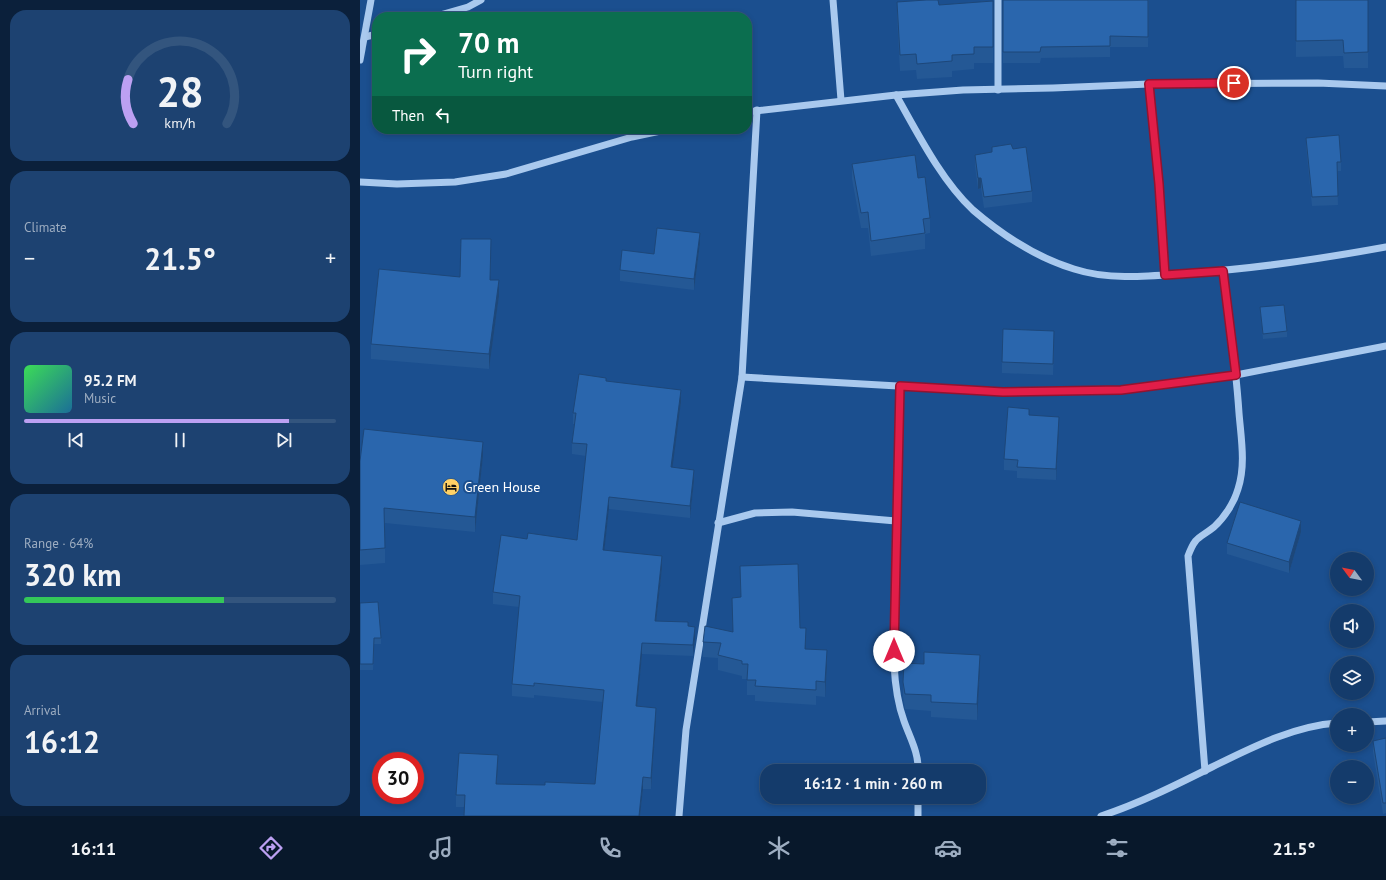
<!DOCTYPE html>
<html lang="en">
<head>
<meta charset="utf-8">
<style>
	body { margin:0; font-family:"PT Sans",sans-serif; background:#1d4271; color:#f1f3f6; height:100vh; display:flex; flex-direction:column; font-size:15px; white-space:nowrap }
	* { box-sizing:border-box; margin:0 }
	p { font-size:13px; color:#9dadc1 }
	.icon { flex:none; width:22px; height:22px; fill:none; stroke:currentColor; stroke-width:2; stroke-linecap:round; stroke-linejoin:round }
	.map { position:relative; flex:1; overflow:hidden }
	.sheet { display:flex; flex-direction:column; gap:10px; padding:10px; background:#0b203b; width:360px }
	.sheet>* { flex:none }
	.top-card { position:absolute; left:12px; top:12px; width:380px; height:122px; border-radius:16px; box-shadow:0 2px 6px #0003,0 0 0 1px #33557e; background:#0b6e4f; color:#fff; overflow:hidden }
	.needle { width:26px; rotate:302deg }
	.tools { position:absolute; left:970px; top:552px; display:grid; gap:8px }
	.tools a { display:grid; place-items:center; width:44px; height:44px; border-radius:50%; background:#143b6b; box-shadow:0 2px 6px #0003,0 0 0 1px #33557e; font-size:20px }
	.speed { position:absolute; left:12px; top:752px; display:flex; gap:8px; font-size:20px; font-weight:700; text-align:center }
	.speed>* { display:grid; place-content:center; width:52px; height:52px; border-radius:50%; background:#143b6b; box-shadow:0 2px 6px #0003,0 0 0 1px #33557e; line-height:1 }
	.speed .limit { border:6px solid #d22; background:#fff; color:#111 }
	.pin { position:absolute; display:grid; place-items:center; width:34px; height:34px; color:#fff; margin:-17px; border:2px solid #fff; border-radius:50%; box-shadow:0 1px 4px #0007 }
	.me { position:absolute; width:44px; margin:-22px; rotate:0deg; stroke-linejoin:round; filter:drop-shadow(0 0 3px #0008) }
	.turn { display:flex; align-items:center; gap:14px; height:84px; padding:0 20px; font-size:18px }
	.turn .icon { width:52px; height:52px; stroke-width:2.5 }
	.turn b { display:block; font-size:28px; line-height:34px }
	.then { display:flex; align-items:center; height:38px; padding:0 20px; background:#0003; gap:8px; font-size:15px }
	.big { font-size:30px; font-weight:700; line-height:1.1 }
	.sheet .widget { flex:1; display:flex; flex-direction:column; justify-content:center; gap:6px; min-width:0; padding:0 14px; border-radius:16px; background:#1d4271 }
	.sheet .dial { align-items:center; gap:0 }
	.dial svg { height:104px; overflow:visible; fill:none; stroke:#33557e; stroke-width:7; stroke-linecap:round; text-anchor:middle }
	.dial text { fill:#f1f3f6; stroke:none }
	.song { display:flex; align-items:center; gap:12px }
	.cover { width:48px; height:48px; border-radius:6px; background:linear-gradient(135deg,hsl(130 70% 55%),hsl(200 70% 35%)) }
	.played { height:4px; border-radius:2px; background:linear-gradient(90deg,#bca0f2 85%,#33557e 85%) }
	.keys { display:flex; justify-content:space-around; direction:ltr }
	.heat { display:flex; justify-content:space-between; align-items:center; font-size:22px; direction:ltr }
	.charge { height:6px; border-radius:3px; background:linear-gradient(90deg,#34c759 64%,#33557e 0) }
	.trip { position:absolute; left:400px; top:764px; width:226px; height:40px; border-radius:16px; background:#143b6b; box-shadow:0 2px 6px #0003,0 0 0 1px #33557e; font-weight:700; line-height:40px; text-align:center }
	.tabs { display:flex; height:64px; justify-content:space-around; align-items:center; background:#08182b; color:#9dadc1 }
	.tabs .icon { width:28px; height:28px }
	.tabs .selected { color:#bca0f2 }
	.tabs b { font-size:18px; color:#f1f3f6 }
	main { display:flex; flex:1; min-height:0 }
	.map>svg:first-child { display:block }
</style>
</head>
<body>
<main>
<section class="sheet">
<div class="widget dial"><svg viewBox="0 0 100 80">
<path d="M14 69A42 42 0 1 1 86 69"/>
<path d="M14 69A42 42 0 0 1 10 35" stroke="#bca0f2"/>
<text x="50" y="56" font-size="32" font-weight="700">28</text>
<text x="50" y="72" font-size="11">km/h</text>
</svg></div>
<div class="widget"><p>Climate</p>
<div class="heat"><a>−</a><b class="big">21.5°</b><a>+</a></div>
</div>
<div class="widget">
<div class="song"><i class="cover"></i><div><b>95.2 FM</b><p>Music</p></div></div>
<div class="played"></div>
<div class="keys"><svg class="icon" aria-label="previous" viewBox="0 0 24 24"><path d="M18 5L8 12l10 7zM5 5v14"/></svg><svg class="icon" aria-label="pause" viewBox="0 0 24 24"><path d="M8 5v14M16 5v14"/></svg><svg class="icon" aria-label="next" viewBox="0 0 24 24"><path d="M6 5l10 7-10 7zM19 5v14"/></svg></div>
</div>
<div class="widget"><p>Range · 64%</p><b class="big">320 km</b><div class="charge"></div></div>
<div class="widget"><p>Arrival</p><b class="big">16:12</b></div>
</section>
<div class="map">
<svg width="1026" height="816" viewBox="0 0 1026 816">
	<rect width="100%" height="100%" fill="#1b4f8f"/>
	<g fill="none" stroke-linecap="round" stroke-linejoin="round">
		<g stroke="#a9c9ee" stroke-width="7">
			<polyline points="473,0 481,100"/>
			<polyline points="638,0 638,90"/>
			<polyline points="73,17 108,7 121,0"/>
			<polyline points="5,37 17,34"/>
			<polyline points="0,60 11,0"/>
			<polyline points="789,84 799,184 805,275"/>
			<path d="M 536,95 C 557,132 581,180 613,210 C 642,235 678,258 714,269 C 751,281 790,276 828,273 C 895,269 960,259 1026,247"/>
			<polyline points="387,112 536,95 603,90 693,88 789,84 958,83 1026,86"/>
			<polyline points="0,182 37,184 95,182 146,174 272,137 310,129"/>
			<polyline points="382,377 643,392 761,390 876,375 1026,346"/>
			<path d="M 540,386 L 534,664 C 535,684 537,702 544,721 C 550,738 559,753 558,771"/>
			<polyline points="358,523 395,513 432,512 536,521"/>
			<polyline points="1007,722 1026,721"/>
			<path d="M 845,771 L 828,556 C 836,535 839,539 854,527 C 864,518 874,503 878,489 C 886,465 881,438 879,413 C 876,366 869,318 863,271"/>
			<polyline points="319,816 326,730 382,377 397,110"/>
			<polyline points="558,816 558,797"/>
			<path d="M 741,816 C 778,804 816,785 852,767 C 891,748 933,726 977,723"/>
		</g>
	</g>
	<g fill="#245895">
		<polygon points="643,0 789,0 788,47 750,47 750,57 681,58 680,63 643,63"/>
		<polygon points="936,0 1008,0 1008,68 984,68 983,56 936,57"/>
		<polygon points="633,1 633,63 614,63 614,69 592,71 592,77 557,79 556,70 540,71 537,18 537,2 579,5"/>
		<polygon points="946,138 981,162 981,171 977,171 978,205 952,206 946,147"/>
		<polygon points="632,147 653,149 672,191 672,202 624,208 621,188 618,189 615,166 615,155 632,152"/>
		<polygon points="492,164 558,178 570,218 570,233 565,234 565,249 511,256 508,228 501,228 492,179"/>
		<polygon points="340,244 334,290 260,281 260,270 294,254"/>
		<polygon points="131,254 130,280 139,296 129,369 11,359 11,344"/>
		<polygon points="900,307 927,331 927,337 903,339"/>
		<polygon points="694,342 693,375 642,373 642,362"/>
		<polygon points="246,381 321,402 312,467 334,481 330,518 249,509 244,550 302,568 296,621 328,626 335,639 333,656 282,654 277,706 296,720 291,789 283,789 280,816 104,816 105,807 96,807 96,795 138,766 137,784 185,785 235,784 243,702 174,695 174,698 152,696 152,684 159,607 133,604 133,592 167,539 217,540 226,456 212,454 212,443 214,424 213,424 213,413"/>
		<polygon points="669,415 699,428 696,480 657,478 657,471 644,470 644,459"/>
		<polygon points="123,456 115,532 25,523 25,563 0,565 0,461"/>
		<polygon points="941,532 929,573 867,554 867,543"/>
		<polygon points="380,566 440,628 446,643 446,649 467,665 465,697 456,696 456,705 395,701 395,695 387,695 387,679 382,679 382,676 358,670 358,658 343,657 343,642 373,632 381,597"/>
		<polygon points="0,603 21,638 21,644 14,644 13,670 0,670"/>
		<polygon points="620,671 617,720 571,717 571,711 545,709 543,697 543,682"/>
		<polygon points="1026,738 1026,813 1023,814 1013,752 1013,741"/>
	</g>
	<g fill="#1d4779">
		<polygon points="618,178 621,178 621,188 618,189"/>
		<polygon points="340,233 340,244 334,290 334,279"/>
		<polygon points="139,280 139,296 129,369 129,354"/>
		<polygon points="321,390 321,402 311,479 311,467"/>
		<polygon points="699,417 699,428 696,480 696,469"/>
		<polygon points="123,442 123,456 115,532 115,517"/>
		<polygon points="334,470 334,481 330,518 330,506"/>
		<polygon points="249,497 249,509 243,562 243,550"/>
		<polygon points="941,521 941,532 929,573 929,562"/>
		<polygon points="302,556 302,568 295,632 295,621"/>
		<polygon points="335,627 335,639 333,656 333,645"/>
		<polygon points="446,628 446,643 445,664 445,649"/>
		<polygon points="282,643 282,654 276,718 276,706"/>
		<polygon points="467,650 467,665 465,697 465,682"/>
		<polygon points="620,655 620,671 617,720 617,704"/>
		<polygon points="296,708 296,720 291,789 291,778"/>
		<polygon points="138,755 138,766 136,795 136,784"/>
		<polygon points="283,777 283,789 280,816 279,816"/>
	</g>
	<g fill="#2a66ad" stroke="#1d4779">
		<polygon points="566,0 578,0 579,5 633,1 633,47 614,47 614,54 592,55 592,61 557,64 556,54 540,55 537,2"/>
		<polygon points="643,0 788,0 788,37 750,36 750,46 681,47 680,52 643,52"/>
		<polygon points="936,0 1008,0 1008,52 984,53 983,40 936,41"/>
		<polygon points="979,135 981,162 977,162 978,196 952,197 946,138"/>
		<polygon points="651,144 653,149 666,147 672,191 624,197 621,178 618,178 615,155 632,152 632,147"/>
		<polygon points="555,155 558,178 565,177 570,218 563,219 565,233 511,241 508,212 501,213 492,164"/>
		<polygon points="297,228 340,233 334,279 260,270 262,250 294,254"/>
		<polygon points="101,239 131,239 130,280 139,280 129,354 11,344 19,269 100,277"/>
		<polygon points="924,305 927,331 903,334 900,307"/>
		<polygon points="643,329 694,331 693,364 642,362"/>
		<polygon points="219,374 246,378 246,381 321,390 311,467 334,470 330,506 249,497 243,550 302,556 295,621 328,622 328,626 335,627 333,645 282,643 276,706 296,708 291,778 283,777 279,816 104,816 105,795 96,795 99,753 138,755 136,784 185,785 185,782 235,784 244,690 174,683 174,686 152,684 160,596 133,592 141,535 167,539 168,533 217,540 227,444 212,443 216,413 213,413"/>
		<polygon points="648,407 669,409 669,415 699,417 696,469 657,467 658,460 644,459"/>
		<polygon points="4,429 123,442 115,517 24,508 25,548 0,550 0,461"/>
		<polygon points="880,502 941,521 929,562 867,543"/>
		<polygon points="438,564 440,628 446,628 445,649 467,650 465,682 456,681 456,690 395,686 396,680 387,680 388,664 382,664 382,661 358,655 361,643 343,642 345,626 373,632 372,598 381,597 380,566"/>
		<polygon points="18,602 21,638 14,638 13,664 0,664 0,603"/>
		<polygon points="564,652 620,655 617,704 571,702 571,695 545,694 543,682 544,663 564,664"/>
		<polygon points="1026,738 1026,803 1023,803 1013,741"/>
	</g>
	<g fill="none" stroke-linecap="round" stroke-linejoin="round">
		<defs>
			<polyline id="route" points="534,651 540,386 643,392 761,390 876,375 863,271 805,275 799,184 789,84 874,83"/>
		</defs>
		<use href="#route" stroke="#92132f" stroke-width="10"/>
		<use href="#route" stroke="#e11d48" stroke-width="7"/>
	</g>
	<defs>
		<symbol id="hotel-disc" viewBox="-11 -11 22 22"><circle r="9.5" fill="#ffd166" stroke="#1b4f8f"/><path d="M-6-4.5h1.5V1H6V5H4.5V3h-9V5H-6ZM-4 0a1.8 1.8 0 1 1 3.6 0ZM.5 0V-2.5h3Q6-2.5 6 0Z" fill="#111"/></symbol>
	</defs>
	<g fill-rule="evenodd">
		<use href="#hotel-disc" x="81" y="477" width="20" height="20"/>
	</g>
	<g text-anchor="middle" stroke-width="4" stroke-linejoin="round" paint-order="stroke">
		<g font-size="14" fill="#fff" stroke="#1b4f8f" text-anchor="start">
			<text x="104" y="492">Green House</text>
		</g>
	</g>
</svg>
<div class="tools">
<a><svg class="needle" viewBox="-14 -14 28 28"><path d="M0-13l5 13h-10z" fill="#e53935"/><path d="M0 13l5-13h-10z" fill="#9dadc1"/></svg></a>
<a><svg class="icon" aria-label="sound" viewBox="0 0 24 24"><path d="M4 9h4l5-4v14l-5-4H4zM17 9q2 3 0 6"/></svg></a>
<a><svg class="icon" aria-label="layers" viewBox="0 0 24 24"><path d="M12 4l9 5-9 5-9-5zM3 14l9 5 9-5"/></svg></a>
<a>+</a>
<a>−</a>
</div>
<div class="speed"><div class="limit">30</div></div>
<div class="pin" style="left:874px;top:83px;background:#d93025"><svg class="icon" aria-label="arrive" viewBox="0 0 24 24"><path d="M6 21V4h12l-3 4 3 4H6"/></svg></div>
<svg class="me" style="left:534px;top:651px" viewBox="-20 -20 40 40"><circle r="19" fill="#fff"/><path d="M0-13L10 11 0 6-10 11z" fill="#e11d48"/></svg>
<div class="trip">16:12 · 1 min · 260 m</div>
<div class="top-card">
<div class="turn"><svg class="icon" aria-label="right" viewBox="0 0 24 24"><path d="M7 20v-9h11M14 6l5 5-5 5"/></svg><div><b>70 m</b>Turn right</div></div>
<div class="then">Then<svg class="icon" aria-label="left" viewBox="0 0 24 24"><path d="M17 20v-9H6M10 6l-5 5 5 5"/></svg></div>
</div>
</div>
</main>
<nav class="tabs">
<b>16:11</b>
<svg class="icon selected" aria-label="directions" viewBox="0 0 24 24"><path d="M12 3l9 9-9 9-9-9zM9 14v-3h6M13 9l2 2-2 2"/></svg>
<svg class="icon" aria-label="music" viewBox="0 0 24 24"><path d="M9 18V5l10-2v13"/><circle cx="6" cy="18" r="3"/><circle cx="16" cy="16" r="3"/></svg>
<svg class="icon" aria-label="phone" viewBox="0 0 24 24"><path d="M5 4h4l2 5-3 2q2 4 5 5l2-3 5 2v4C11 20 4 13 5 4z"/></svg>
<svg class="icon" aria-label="climate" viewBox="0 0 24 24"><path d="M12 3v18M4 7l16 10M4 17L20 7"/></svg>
<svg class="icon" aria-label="car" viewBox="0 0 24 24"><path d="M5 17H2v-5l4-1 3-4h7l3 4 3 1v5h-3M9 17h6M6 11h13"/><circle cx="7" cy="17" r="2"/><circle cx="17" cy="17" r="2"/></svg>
<svg class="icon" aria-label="filters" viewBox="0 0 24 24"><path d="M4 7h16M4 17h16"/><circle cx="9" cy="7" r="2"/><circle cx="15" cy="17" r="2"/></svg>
<b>21.5°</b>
</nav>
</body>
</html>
